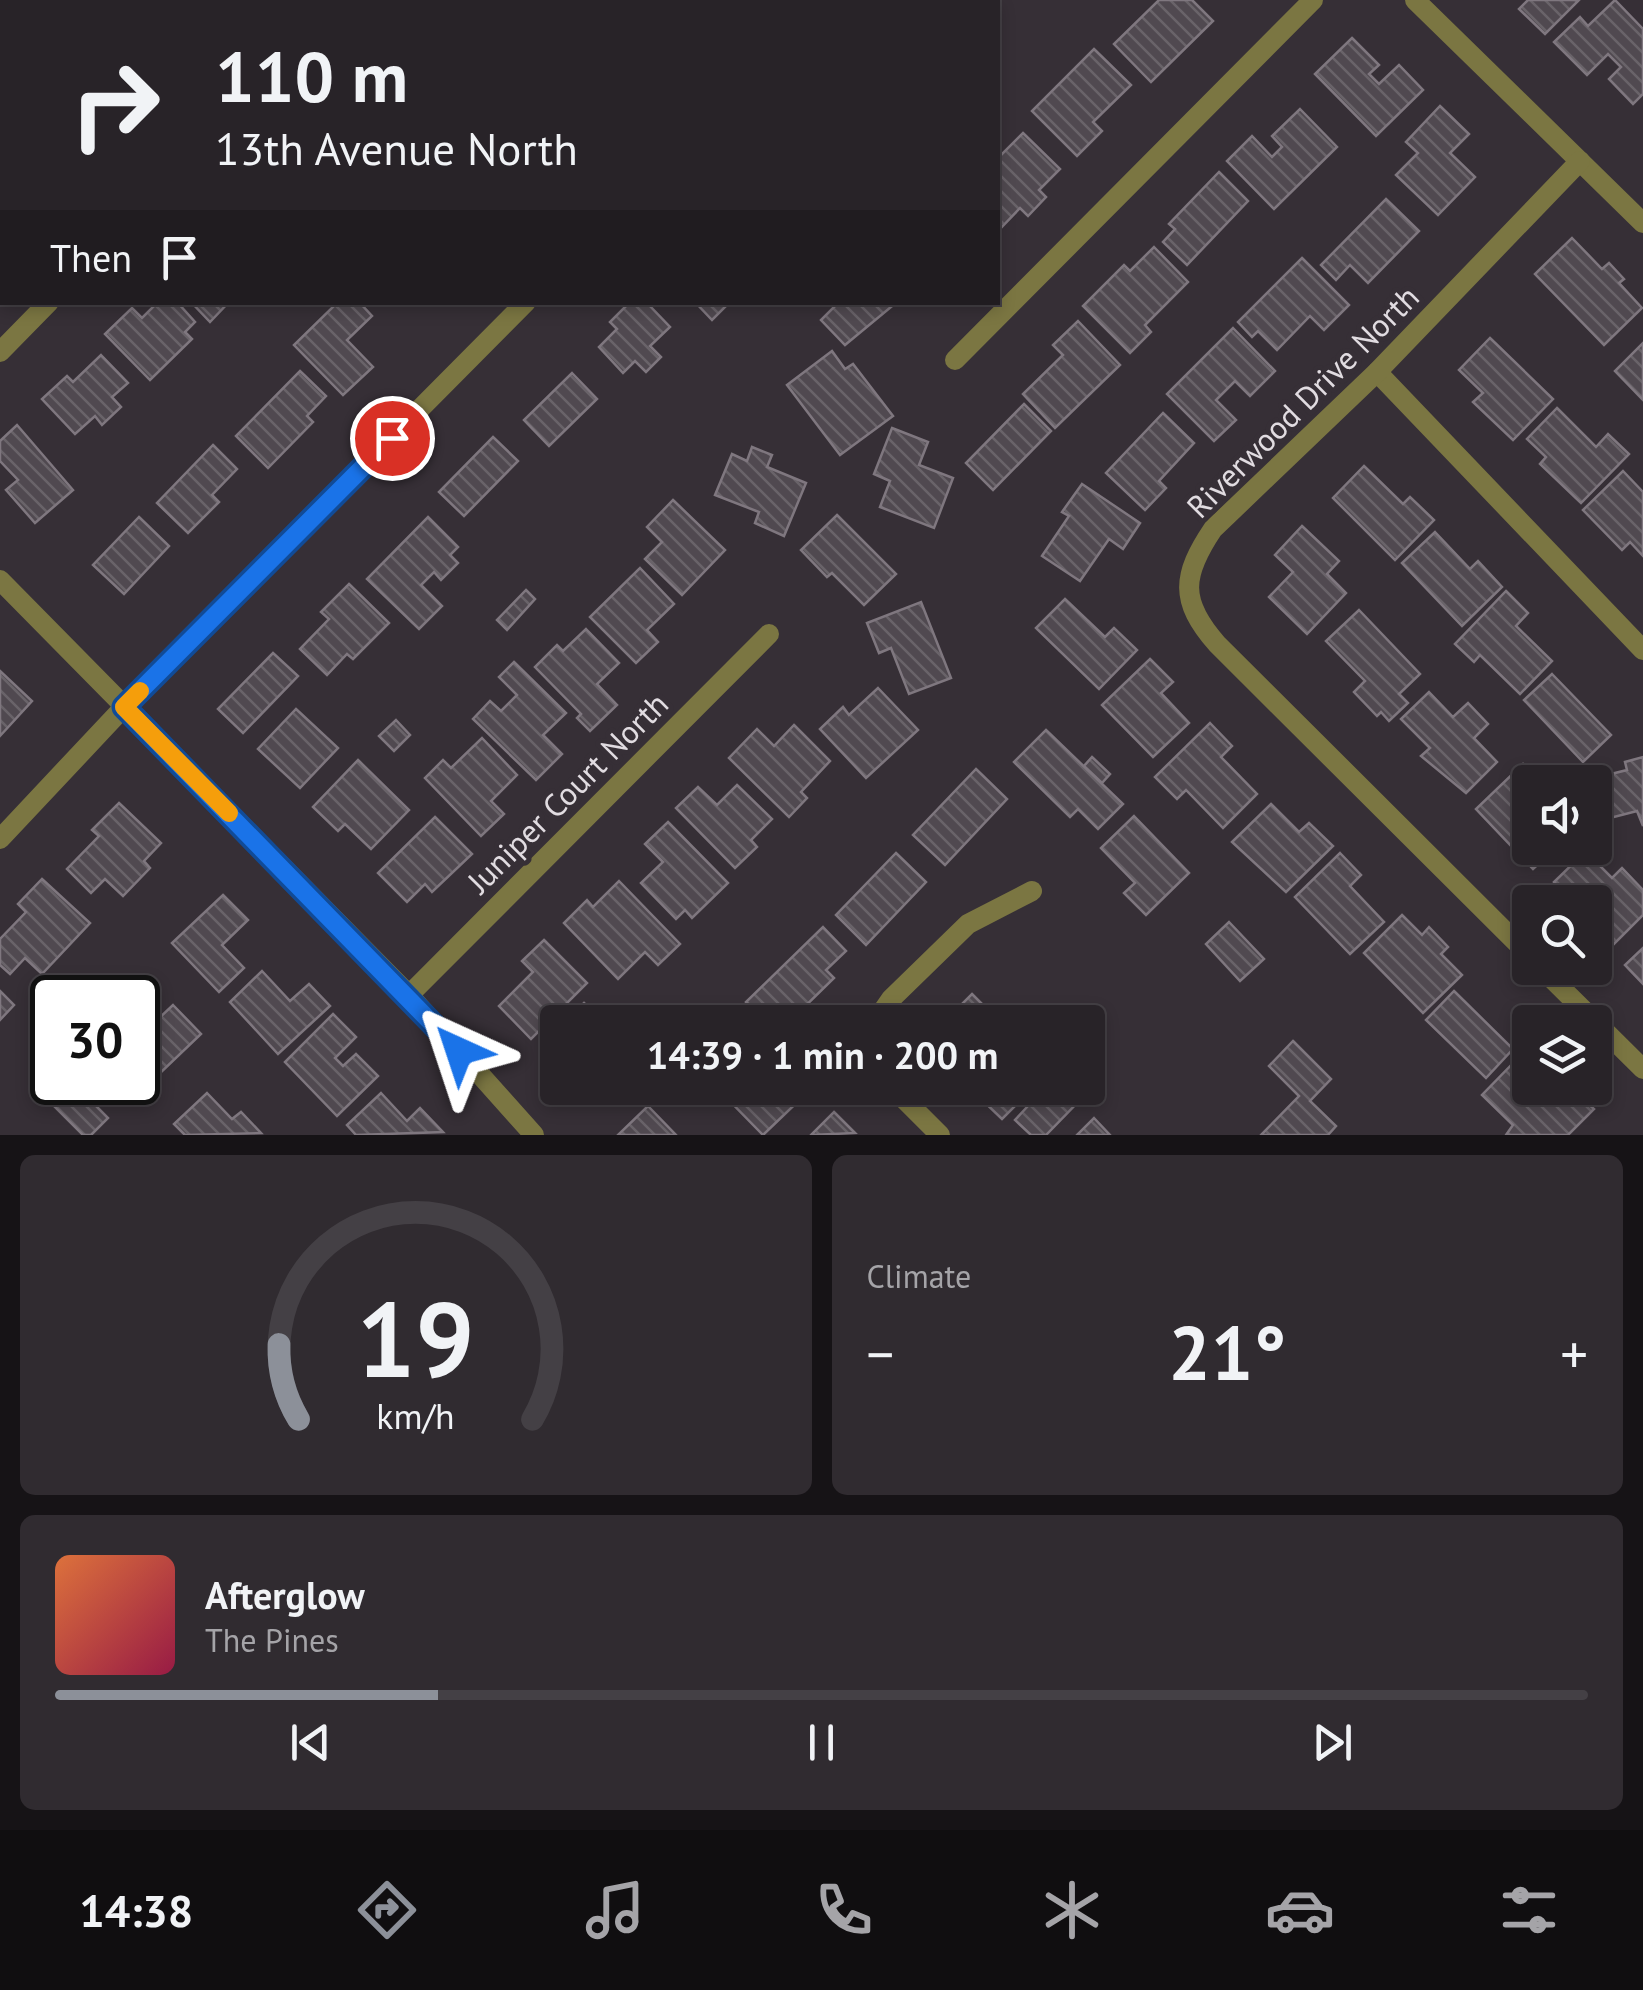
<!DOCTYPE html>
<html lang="en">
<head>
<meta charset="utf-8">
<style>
	body { margin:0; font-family:"PT Sans",sans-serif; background:#302b30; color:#f1f3f6; height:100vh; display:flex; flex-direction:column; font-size:38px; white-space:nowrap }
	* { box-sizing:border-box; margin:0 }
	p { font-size:32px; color:#a5a4a8 }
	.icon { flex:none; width:55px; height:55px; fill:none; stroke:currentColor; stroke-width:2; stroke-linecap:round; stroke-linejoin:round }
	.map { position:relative; height:1135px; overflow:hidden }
	.drawer { display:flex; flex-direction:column; gap:20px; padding:20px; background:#161316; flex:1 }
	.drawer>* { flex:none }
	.banner { position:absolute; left:0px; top:0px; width:1000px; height:305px; box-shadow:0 5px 15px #0003,0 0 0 2px #444045; background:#282328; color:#f1f3f6; overflow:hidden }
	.buttons { position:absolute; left:1512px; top:765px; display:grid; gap:20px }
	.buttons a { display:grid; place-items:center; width:100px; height:100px; border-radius:10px; background:#282328; box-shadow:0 5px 15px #0003,0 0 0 2px #444045; font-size:50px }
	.speed { position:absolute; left:30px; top:975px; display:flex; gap:20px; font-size:50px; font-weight:700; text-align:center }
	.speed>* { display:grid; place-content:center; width:130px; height:130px; border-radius:50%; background:#282328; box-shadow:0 5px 15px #0003,0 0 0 2px #444045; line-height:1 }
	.speed .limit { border:5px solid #111; border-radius:15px; background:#fff; color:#111 }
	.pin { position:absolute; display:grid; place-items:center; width:85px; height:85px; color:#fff; margin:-42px; border:5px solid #fff; border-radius:50%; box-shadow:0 2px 10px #0007 }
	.me { position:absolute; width:110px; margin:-55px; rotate:318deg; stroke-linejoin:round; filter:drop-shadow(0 0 8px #0008) }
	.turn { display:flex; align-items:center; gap:35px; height:210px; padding:0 50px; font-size:45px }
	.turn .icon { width:130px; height:130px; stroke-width:2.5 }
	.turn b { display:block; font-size:70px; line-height:85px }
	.then { display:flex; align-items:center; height:95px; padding:0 50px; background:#0003; gap:20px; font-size:38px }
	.big { font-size:75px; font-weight:700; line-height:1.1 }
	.drawer .card { flex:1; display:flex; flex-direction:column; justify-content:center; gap:15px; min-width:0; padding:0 35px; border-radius:15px; background:#302b30 }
	.drawer .dial { align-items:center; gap:0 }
	.dial svg { height:260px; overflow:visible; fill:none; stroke:#444045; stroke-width:7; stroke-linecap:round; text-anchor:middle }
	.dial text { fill:#f1f3f6; stroke:none }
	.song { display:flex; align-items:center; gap:30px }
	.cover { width:120px; height:120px; border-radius:15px; background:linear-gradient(135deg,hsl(20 70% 55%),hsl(340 70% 35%)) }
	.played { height:10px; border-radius:5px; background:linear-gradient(90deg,#8c9099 25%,#444045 25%) }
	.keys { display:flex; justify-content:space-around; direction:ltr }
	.heat { display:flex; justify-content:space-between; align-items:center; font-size:55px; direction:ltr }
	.drawer .tiles { flex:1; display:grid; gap:20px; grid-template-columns:1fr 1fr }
	.card:last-child { grid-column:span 2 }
	.trip { position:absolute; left:540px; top:1005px; width:565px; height:100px; border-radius:10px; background:#282328; box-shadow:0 5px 15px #0003,0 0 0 2px #444045; font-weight:700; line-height:100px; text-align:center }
	.dock { display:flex; height:160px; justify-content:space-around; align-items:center; background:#100e10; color:#a5a4a8 }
	.dock .icon { width:70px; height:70px }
	.dock .current { color:#8c9099 }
	.dock b { font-size:45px; color:#f1f3f6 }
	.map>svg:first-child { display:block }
</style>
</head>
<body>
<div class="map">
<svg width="1643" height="1135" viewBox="0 0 1643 1135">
	<defs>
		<pattern id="building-back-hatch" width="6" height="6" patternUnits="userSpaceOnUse" patternTransform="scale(2.5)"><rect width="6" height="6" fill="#504950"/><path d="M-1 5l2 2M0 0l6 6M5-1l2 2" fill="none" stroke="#696369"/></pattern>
	</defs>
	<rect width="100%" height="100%" fill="#362f36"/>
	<g fill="url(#building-back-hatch)" stroke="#7f777f" stroke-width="2.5">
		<polygon points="44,0 136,0 133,2"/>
		<polygon points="1159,0 1192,0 1213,21 1151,82 1114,44"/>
		<polygon points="1528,0 1579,0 1545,34 1519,9"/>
		<polygon points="1615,0 1643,29 1643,94 1633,104 1609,79 1621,67 1608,54 1587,75 1554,42 1580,17 1588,26"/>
		<polygon points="1352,38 1379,65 1369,74 1379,84 1399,65 1423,90 1376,136 1315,74"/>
		<polygon points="1094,49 1131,85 1093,122 1102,131 1077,156 1032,111"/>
		<polygon points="1440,106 1469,134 1450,153 1475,177 1438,215 1396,175 1418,153 1406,142"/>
		<polygon points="1300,109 1337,147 1274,209 1227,161 1252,136 1272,157 1282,147 1272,136"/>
		<polygon points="1023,133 1060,169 1039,190 1046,197 1028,216 1020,208 999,230 998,158"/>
		<polygon points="1219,172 1248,201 1187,265 1163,242 1175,229 1169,224"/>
		<polygon points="1386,199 1419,231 1368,283 1350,265 1336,280 1321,265"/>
		<polygon points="1572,238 1602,269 1609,263 1624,279 1619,283 1642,308 1604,345 1535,274"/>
		<polygon points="1154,247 1188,282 1145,325 1151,332 1130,353 1083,306 1124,265 1130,271"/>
		<polygon points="1302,258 1349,305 1324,330 1310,316 1277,350 1258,331 1252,337 1238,322"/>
		<polygon points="158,302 177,302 195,322 185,332 192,339 150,380 105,334 132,308 142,318"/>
		<polygon points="191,302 229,302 210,322"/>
		<polygon points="338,302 359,302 372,316 347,340 373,367 343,395 294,345"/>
		<polygon points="630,302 646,302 670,327 650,346 661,357 646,372 635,361 623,373 599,347 617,329 610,322"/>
		<polygon points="695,302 730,302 712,320"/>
		<polygon points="839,302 897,302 845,345 821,320"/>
		<polygon points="1078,321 1120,365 1055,428 1023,394 1063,355 1053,345"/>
		<polygon points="1233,328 1275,371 1250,396 1235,381 1216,400 1236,420 1214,441 1167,394"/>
		<polygon points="1490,338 1553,399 1513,440 1473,402 1483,393 1459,370"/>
		<polygon points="1643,343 1643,400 1615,371"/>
		<polygon points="832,351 845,369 853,364 893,416 840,455 787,385"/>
		<polygon points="101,355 128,383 112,397 121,407 102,425 95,416 75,434 42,399 67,376 73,382"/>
		<polygon points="300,371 326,396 307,416 313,422 268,468 236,436"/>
		<polygon points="572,373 597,399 549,446 524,420"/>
		<polygon points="1024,404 1051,431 993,490 966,463"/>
		<polygon points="1557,408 1596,447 1608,434 1629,454 1581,503 1540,464 1546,457 1527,439"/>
		<polygon points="1163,413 1194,443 1159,481 1166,488 1145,510 1106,473"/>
		<polygon points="17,425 73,490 35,523 6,490 18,480 0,461 0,441"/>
		<polygon points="892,428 928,442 919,465 953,478 934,528 880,507 890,481 874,474"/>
		<polygon points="493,437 518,461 464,516 439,492"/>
		<polygon points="213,445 237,469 212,495 219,502 188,533 157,503"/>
		<polygon points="752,447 772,455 767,467 806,483 784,536 755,523 759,512 715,495 732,454 747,461"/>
		<polygon points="1364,466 1403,504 1410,497 1434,520 1395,560 1333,498"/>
		<polygon points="1623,471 1643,492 1643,556 1630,542 1622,550 1583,510"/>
		<polygon points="1082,484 1140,523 1123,549 1109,539 1080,581 1042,556 1069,516 1062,512"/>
		<polygon points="673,500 725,550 682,595 645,559 662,542 647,527"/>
		<polygon points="837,515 896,574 864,605 832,573 827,577 801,550"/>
		<polygon points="139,517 169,546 124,594 93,565"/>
		<polygon points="428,517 458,547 450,555 458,563 441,580 434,572 421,585 442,606 419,629 367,579"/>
		<polygon points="1302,526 1339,561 1327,574 1346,593 1307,634 1269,597 1293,572 1275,555"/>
		<polygon points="1435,532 1470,569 1478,561 1502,587 1462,626 1402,563"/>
		<polygon points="640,568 674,604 647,630 658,642 636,663 590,617"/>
		<polygon points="349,584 389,623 353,659 347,654 327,675 300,649 329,619 321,612"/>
		<polygon points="526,590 535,599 507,630 497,620"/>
		<polygon points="1506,591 1528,613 1516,626 1552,661 1520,694 1480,655 1474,662 1455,644"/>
		<polygon points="1065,599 1105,637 1114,628 1137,650 1099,689 1036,628"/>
		<polygon points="921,602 951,678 909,694 891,648 879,653 867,623"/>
		<polygon points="1359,610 1420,674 1399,694 1408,703 1389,721 1381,712 1377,716 1354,692 1365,681 1326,641"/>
		<polygon points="586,629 619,663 597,684 617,705 590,731 577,718 581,714 535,667 557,645 563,651"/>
		<polygon points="273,653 298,676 243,733 218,709"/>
		<polygon points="1150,659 1173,682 1161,693 1189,723 1153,757 1102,705"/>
		<polygon points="514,662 566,713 543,735 562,754 536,780 473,719 490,701 501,711 517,695 499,677"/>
		<polygon points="0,671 32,701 0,736"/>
		<polygon points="1552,674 1611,735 1583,762 1524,700"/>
		<polygon points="878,688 918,730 866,778 820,729 843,707 849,715"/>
		<polygon points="1429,692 1453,717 1468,703 1488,724 1474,738 1497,762 1466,793 1421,756 1430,748 1401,719"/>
		<polygon points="296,709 338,748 300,788 258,749"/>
		<polygon points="396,720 410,735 394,751 379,736"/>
		<polygon points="1210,723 1232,746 1221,757 1257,794 1223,828 1186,790 1177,799 1155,777"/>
		<polygon points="794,725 830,761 801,792 807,798 789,817 729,758 757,729 774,746"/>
		<polygon points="1046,730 1123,804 1098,829 1078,809 1070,817 1014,762"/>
		<polygon points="482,738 517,775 491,801 504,814 481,836 425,778 443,760 451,768"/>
		<polygon points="1092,757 1110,774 1102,783 1084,766"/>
		<polygon points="1643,757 1643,826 1637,811 1610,818 1599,777 1627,770 1625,762"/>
		<polygon points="358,760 409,810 371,849 345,824 338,831 313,807"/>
		<polygon points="1523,764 1541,782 1530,782 1530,848 1556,848 1533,869 1476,809"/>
		<polygon points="976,769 1007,799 945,865 913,835"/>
		<polygon points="737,785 772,819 751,840 757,847 735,868 676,808 698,787 717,805"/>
		<polygon points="119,803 161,843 144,861 150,868 123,896 105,879 91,893 67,869 99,836 92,830"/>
		<polygon points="1271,804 1299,832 1309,823 1333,846 1286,892 1232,842"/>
		<polygon points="1134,816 1189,873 1146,915 1124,893 1135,883 1101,848"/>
		<polygon points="435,817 472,854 432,892 425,884 407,902 378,873"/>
		<polygon points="668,822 728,883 692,918 685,910 676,919 641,883 663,862 645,844"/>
		<polygon points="1597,841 1609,853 1598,864 1612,878 1622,868 1643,890 1643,915 1607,951 1595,938 1595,902 1563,902 1569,897 1554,882 1588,849 1595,848"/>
		<polygon points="896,853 926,882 866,945 836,915"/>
		<polygon points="1340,853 1361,875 1350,886 1384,922 1350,954 1295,897"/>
		<polygon points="42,879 90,923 42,974 25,958 10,974 0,965 0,939 26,912 18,904"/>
		<polygon points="619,881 680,944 658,965 645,952 618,979 564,923 587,900 593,907"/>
		<polygon points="223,895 248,920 222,945 244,968 219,992 172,943"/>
		<polygon points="1402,915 1422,935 1429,927 1448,947 1441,954 1462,975 1423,1013 1364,953"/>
		<polygon points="1229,922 1264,959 1240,981 1206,944"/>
		<polygon points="823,927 846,951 826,970 834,978 789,1022 766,1022 746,1002"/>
		<polygon points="544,940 587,983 531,1039 499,1006 533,972 522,961"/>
		<polygon points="1643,948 1643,984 1625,965"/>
		<polygon points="262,971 290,1001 309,984 330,1006 278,1054 230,1002"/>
		<polygon points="0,991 14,1005 0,1020"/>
		<polygon points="1454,991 1513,1049 1486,1078 1426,1020"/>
		<polygon points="972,994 1000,1022 944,1022"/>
		<polygon points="584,1003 604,1022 564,1022"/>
		<polygon points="173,1005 201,1034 156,1077 138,1057 138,1038"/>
		<polygon points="333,1014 356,1037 335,1058 343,1066 356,1054 378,1076 337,1116 285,1062"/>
		<polygon points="558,1029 558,1065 540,1047"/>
		<polygon points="1293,1041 1331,1079 1310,1101 1336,1126 1328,1135 1261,1135 1299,1096 1269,1066"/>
		<polygon points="1521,1055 1530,1064 1530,1088 1546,1088 1539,1095 1549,1104 1565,1088 1571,1088 1594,1109 1568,1135 1506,1135 1513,1125 1482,1095"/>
		<polygon points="56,1082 122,1082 97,1107 108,1118 91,1135 83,1135 43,1095"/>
		<polygon points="717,1088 809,1088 811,1089 763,1135"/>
		<polygon points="988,1088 1067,1088 1080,1100 1046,1135 1031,1135 1015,1120 1027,1107 1021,1100 1002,1119 979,1097"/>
		<polygon points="207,1093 232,1119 241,1112 261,1133 185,1135 174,1124"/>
		<polygon points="381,1093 407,1121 420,1108 443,1132 356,1135 347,1125"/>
		<polygon points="648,1106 676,1135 618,1135"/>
		<polygon points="834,1112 855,1133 811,1135"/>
		<polygon points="1094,1118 1110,1135 1077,1135"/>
	</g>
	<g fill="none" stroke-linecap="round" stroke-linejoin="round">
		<g stroke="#7b7642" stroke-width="20">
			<polyline points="1415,0 1643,223"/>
			<polyline points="329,2 332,0"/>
			<polyline points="823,2 826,0"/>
			<polyline points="0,47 2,50"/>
			<polyline points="0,352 49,302"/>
			<polyline points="955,360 1313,0"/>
			<polyline points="1377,372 1643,650"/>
			<polyline points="0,580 409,995 534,1135"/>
			<polyline points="0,839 124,707 526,302"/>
			<path d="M 1530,956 L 1217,644 C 1179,601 1182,575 1213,529 L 1377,372 L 1580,161"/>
			<polyline points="1541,968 1643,1069"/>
			<polyline points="409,995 769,634"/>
			<polyline points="875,1022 891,999 968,924 1032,891"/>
			<polyline points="893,1088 940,1135"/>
		</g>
	</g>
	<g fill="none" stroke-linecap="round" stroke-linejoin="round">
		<defs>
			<polyline id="route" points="392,438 124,707 459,1051"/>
		</defs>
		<use href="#route" stroke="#114b97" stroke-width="25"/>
		<use href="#route" stroke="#1a73e8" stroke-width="18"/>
		<polyline stroke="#f59e0b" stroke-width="18" points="140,691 124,707 229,813"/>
	</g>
	<g text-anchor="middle" stroke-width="10" stroke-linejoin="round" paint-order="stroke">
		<g font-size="32" fill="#e1dce1" stroke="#362f36">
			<text transform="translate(1303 402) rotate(-45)" y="11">Riverwood Drive North</text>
			<text transform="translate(568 793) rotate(-45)" y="11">Juniper Court North</text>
		</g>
	</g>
</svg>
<div class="buttons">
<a><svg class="icon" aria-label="sound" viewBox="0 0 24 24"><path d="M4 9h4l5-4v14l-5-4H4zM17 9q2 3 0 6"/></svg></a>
<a><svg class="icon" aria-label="search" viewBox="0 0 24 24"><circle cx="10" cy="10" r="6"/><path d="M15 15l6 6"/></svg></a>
<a><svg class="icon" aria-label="layers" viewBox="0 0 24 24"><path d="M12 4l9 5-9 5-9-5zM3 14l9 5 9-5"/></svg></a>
</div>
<div class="speed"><div class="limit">30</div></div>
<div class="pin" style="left:392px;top:438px;background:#d93025"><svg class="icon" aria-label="arrive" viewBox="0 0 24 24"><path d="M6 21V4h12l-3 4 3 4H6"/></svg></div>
<svg class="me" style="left:459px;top:1051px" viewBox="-20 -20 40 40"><path d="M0-17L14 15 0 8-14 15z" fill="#1a73e8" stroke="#fff" stroke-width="4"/></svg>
<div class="trip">14:39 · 1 min · 200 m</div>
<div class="banner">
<div class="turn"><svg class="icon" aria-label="right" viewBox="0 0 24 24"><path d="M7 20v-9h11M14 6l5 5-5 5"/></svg><div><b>110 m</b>13th Avenue North</div></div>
<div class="then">Then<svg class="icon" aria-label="arrive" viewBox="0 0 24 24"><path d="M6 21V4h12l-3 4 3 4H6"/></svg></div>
</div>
</div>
<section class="drawer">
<div class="tiles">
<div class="card dial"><svg viewBox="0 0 100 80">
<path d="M14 69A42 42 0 1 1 86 69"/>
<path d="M14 69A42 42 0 0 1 8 46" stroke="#8c9099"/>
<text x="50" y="56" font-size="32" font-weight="700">19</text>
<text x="50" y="72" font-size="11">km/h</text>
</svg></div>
<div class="card"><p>Climate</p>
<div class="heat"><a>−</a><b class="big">21°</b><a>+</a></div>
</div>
<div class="card">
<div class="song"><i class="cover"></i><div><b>Afterglow</b><p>The Pines</p></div></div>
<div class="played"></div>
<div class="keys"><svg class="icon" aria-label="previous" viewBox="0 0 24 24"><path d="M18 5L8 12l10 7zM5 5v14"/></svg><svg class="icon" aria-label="pause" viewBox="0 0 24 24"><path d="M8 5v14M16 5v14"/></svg><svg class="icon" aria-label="next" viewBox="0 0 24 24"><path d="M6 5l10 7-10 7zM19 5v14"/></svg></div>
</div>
</div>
</section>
<nav class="dock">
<b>14:38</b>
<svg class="icon current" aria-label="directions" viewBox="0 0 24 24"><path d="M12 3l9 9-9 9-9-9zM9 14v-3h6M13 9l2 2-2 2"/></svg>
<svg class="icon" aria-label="music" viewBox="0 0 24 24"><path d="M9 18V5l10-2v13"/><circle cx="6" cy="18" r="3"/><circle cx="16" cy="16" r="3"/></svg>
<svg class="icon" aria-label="phone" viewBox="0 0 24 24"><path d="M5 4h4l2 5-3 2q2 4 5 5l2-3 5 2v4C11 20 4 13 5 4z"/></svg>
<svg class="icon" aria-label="climate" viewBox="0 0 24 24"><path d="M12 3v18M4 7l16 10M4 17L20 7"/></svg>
<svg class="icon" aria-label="car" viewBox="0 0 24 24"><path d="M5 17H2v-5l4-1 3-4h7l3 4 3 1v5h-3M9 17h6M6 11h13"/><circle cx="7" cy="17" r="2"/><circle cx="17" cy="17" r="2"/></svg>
<svg class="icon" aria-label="filters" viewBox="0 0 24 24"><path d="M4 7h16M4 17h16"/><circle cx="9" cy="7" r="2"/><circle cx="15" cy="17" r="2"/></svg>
</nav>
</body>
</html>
